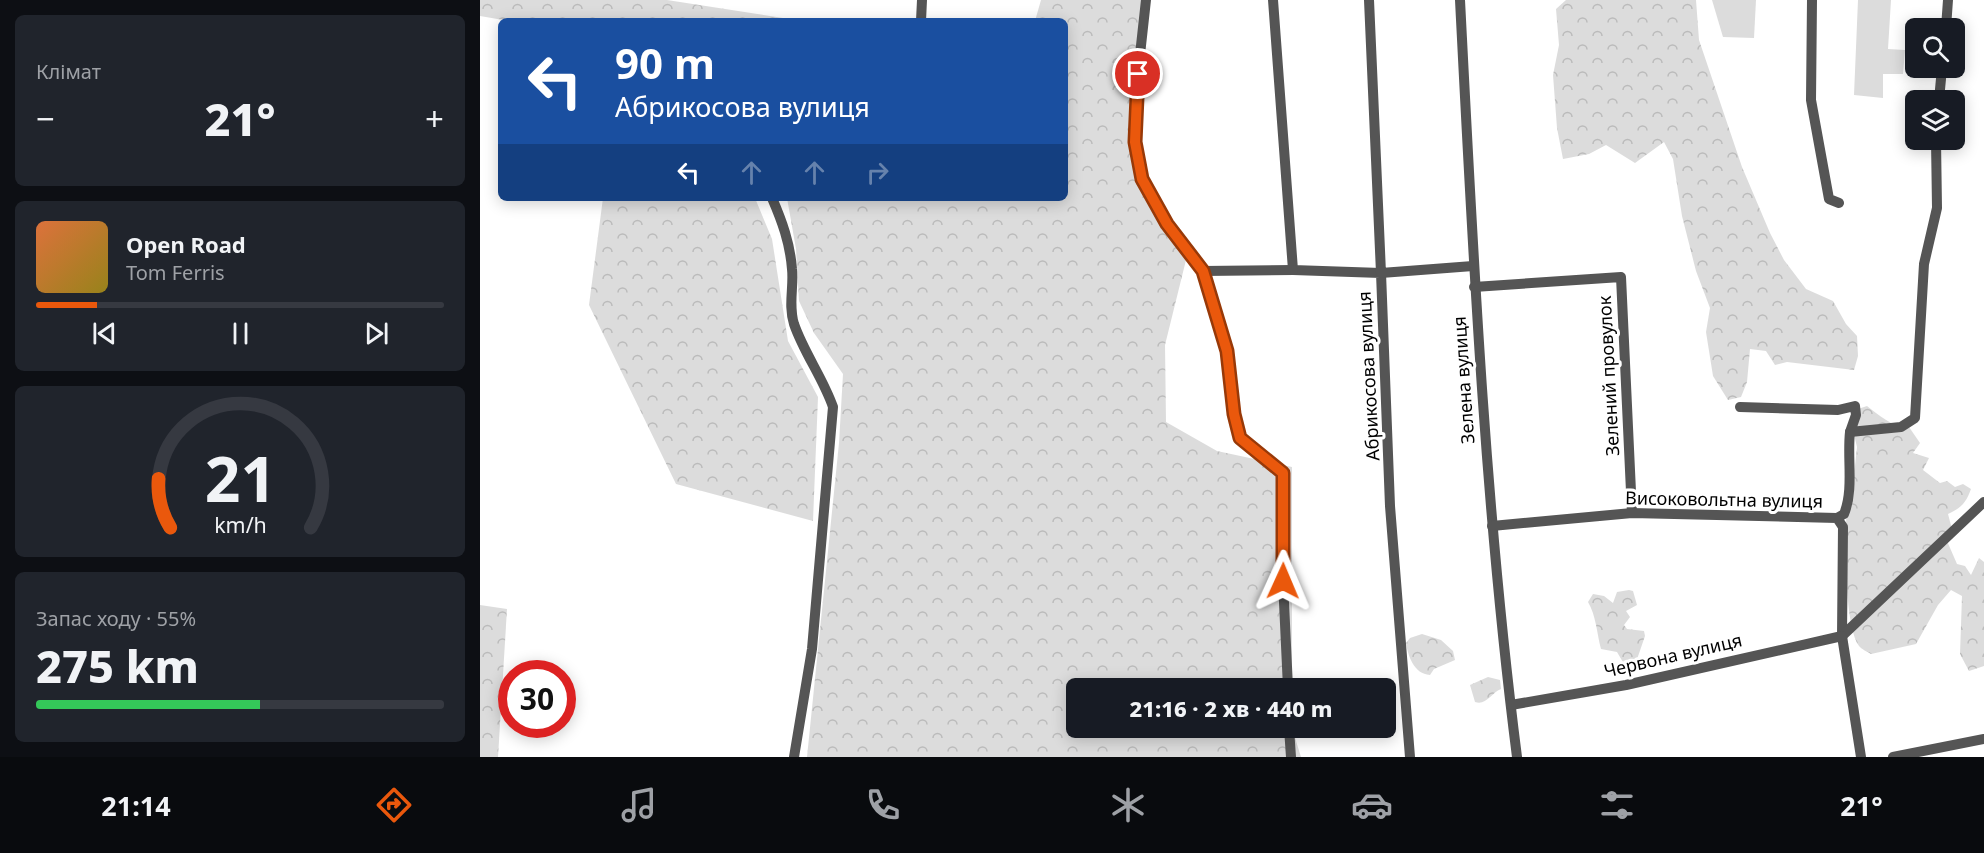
<!DOCTYPE html>
<html lang="uk">
<head>
<meta charset="utf-8">
<style>
	body { margin:0; font-family:"Noto Sans",sans-serif; background:#20242c; color:#f1f3f6; height:100vh; display:flex; flex-direction:column; font-size:22px; white-space:nowrap }
	* { box-sizing:border-box; margin:0 }
	p { font-size:20px; color:#9ea1a6 }
	.icon { flex:none; width:33px; height:33px; fill:none; stroke:currentColor; stroke-width:2; stroke-linecap:round; stroke-linejoin:round }
	.map { position:relative; flex:1; overflow:hidden }
	.sheet { display:flex; flex-direction:column; gap:15px; padding:15px; background:#0d0f14; width:480px }
	.sheet>* { flex:none }
	.banner { position:absolute; left:18px; top:18px; width:570px; height:183px; border-radius:9px; box-shadow:0 3px 15px #0003; background:#1a4fa0; color:#fff; overflow:hidden }
	.tools { position:absolute; left:1425px; top:18px; display:grid; gap:12px }
	.tools a { display:grid; place-items:center; width:60px; height:60px; border-radius:9px; background:#171b24; box-shadow:0 3px 15px #0003; font-size:30px }
	.speed { position:absolute; left:18px; top:660px; display:flex; gap:12px; font-size:30px; font-weight:700; text-align:center }
	.speed>* { display:grid; place-content:center; width:78px; height:78px; border-radius:50%; background:#171b24; box-shadow:0 3px 15px #0003; line-height:1 }
	.speed .limit { border:9px solid #d22; background:#fff; color:#111 }
	.pin { position:absolute; display:grid; place-items:center; width:51px; height:51px; color:#fff; margin:-26px; border:3px solid #fff; border-radius:50%; box-shadow:0 2px 6px #0007 }
	.me { position:absolute; width:66px; margin:-33px; rotate:1deg; stroke-linejoin:round; filter:drop-shadow(0 0 4px #0008) }
	.turn { display:flex; align-items:center; gap:21px; height:126px; padding:0 18px; font-size:27px }
	.turn .icon { width:78px; height:78px; stroke-width:2.5 }
	.turn b { display:block; font-size:42px; line-height:51px }
	.lanes { display:flex; align-items:center; height:57px; padding:0 18px; background:#0003; justify-content:center; gap:30px; direction:ltr }
	.lanes .off { opacity:.35 }
	.big { font-size:45px; font-weight:800; line-height:1.1 }
	.sheet .widget { flex:1; display:flex; flex-direction:column; justify-content:center; gap:9px; min-width:0; padding:0 21px; border-radius:9px; background:#20242c }
	.sheet .dial { align-items:center; gap:0 }
	.dial svg { height:156px; overflow:visible; fill:none; stroke:#363941; stroke-width:7; stroke-linecap:round; text-anchor:middle }
	.dial text { fill:#f1f3f6; stroke:none }
	.song { display:flex; align-items:center; gap:18px }
	.cover { width:72px; height:72px; border-radius:9px; background:linear-gradient(135deg,hsl(20 70% 55%),hsl(50 70% 35%)) }
	.played { height:6px; border-radius:3px; background:linear-gradient(90deg,#ea580c 15%,#363941 15%) }
	.keys { display:flex; justify-content:space-around; direction:ltr }
	.heat { display:flex; justify-content:space-between; align-items:center; font-size:33px; direction:ltr }
	.charge { height:9px; border-radius:4px; background:linear-gradient(90deg,#34c759 55%,#363941 0) }
	.trip { position:absolute; left:586px; top:678px; width:330px; height:60px; border-radius:9px; background:#171b24; box-shadow:0 3px 15px #0003; font-weight:800; line-height:60px; text-align:center }
	.tab-bar { display:flex; height:96px; justify-content:space-around; align-items:center; background:#090b0e; color:#9ea1a6 }
	.tab-bar .icon { width:42px; height:42px }
	.tab-bar .on { color:#ea580c }
	.tab-bar b { font-size:27px; color:#f1f3f6 }
	main { display:flex; flex:1; min-height:0 }
	.map>svg:first-child { display:block }
</style>
</head>
<body>
<main>
<section class="sheet">
<div class="widget"><p>Клімат</p>
<div class="heat"><a>−</a><b class="big">21°</b><a>+</a></div>
</div>
<div class="widget">
<div class="song"><i class="cover"></i><div><b>Open Road</b><p>Tom Ferris</p></div></div>
<div class="played"></div>
<div class="keys"><svg class="icon" aria-label="previous" viewBox="0 0 24 24"><path d="M18 5L8 12l10 7zM5 5v14"/></svg><svg class="icon" aria-label="pause" viewBox="0 0 24 24"><path d="M8 5v14M16 5v14"/></svg><svg class="icon" aria-label="next" viewBox="0 0 24 24"><path d="M6 5l10 7-10 7zM19 5v14"/></svg></div>
</div>
<div class="widget dial"><svg viewBox="0 0 100 80">
<path d="M14 69A42 42 0 1 1 86 69"/>
<path d="M14 69A42 42 0 0 1 8 44" stroke="#ea580c"/>
<text x="50" y="56" font-size="32" font-weight="700">21</text>
<text x="50" y="72" font-size="11">km/h</text>
</svg></div>
<div class="widget"><p>Запас ходу · 55%</p><b class="big">275 km</b><div class="charge"></div></div>
</section>
<div class="map">
<svg width="1504" height="757" viewBox="0 0 1504 757">
	<defs>
		<pattern id="forest-crowns" width="20" height="18" patternUnits="userSpaceOnUse" patternTransform="scale(1.5)"><rect width="20" height="18" fill="#dcdcdc"/><path d="M2 6a3 3 0 1 1 6 0M12 15a3 3 0 1 1 6 0" fill="none" stroke="#bbb"/></pattern>
	</defs>
	<rect width="100%" height="100%" fill="#fff"/>
	<g fill="url(#forest-crowns)">
		<polygon points="0,0 187,0 322,21 29,21 0,16"/>
		<polygon points="561,0 667,0 661,140 662,179 676,213 706,260 685,345 686,422 737,451 812,467 812,688 597,688 597,728 812,728 821,757 327,757 359,443 363,374 334,333 319,301 316,249 307,198 585,198 585,21 555,21"/>
		<polygon points="1086,0 1216,0 1219,40 1262,167 1290,233 1304,260 1326,289 1353,301 1366,324 1377,336 1378,356 1374,370 1307,362 1295,365 1286,351 1270,349 1267,382 1261,397 1248,400 1233,376 1226,332 1230,308 1216,271 1202,216 1193,159 1184,142 1155,163 1126,145 1109,154 1083,159 1077,128 1073,75 1079,45 1076,9"/>
		<polygon points="123,198 275,198 292,239 308,341 338,397 333,521 196,484 109,305"/>
		<path d="M 1387,406 C 1399,415 1413,428 1429,427 L 1440,443 L 1433,453 L 1449,458 L 1443,470 L 1460,483 L 1467,481 L 1475,487 L 1483,484 L 1491,489 C 1486,503 1481,508 1468,514 L 1473,533 L 1467,541 L 1477,564 L 1485,566 L 1491,575 L 1499,558 L 1504,562 L 1504,666 L 1489,671 L 1480,654 L 1482,596 L 1471,590 L 1458,605 L 1436,644 L 1391,654 C 1388,652 1381,649 1379,646 C 1363,623 1367,542 1366,512 L 1371,504 L 1377,447 L 1370,418 L 1372,411 Z"/>
		<path d="M 1149,590 L 1153,591 L 1157,605 L 1146,611 L 1150,617 L 1144,625 L 1147,629 L 1164,631 L 1165,636 L 1154,668 L 1147,669 L 1137,652 L 1121,649 C 1117,634 1116,615 1108,602 L 1113,594 L 1124,596 L 1133,603 L 1137,592 Z"/>
		<polygon points="0,605 27,609 18,757 0,757"/>
		<path d="M 942,634 L 961,640 L 973,651 L 975,660 L 954,669 L 950,675 C 934,674 928,656 926,643 L 930,638 Z"/>
		<path d="M 1008,677 L 1020,680 L 1021,689 C 1011,693 1006,706 995,702 L 990,685 Z"/>
	</g>
	<g fill="#dcdcdc">
		<polygon points="1232,0 1276,0 1274,38 1243,37"/>
		<polygon points="1378,0 1411,0 1408,49 1425,50 1423,74 1403,74 1403,98 1374,95"/>
	</g>
	<g fill="none" stroke-linecap="round" stroke-linejoin="round">
		<g stroke="#555" stroke-width="10">
			<polyline points="666,0 658,73 655,142 657,161 662,179 687,224 723,271 747,351 754,414 760,438 803,473 803,581 808,688"/>
			<polyline points="793,0 813,270 901,273 910,506 930,757"/>
			<polyline points="889,0 901,273 993,266"/>
			<path d="M 980,0 C 993,253 1005,506 1037,757"/>
			<polyline points="1332,0 1331,100 1349,199 1359,203"/>
			<polyline points="441,21 442,0"/>
			<polyline points="1466,28 1468,0"/>
			<polyline points="1459,100 1462,68"/>
			<path d="M 292,198 C 302,221 310,243 312,269 C 314,287 308,305 314,324 C 324,353 343,378 353,407 L 332,649 L 314,757"/>
			<polyline points="723,271 813,270"/>
			<polyline points="994,287 1141,277 1152,513"/>
			<polyline points="1260,407 1358,410 1375,406 1376,415 1370,432 1421,427 1435,418 1444,264 1457,208 1456,140"/>
			<path d="M 1357,518 L 1364,514 C 1374,490 1367,458 1370,432"/>
			<polyline points="1012,526 1152,513 1357,518 1363,527 1362,636 1381,757"/>
			<polyline points="1362,636 1504,502"/>
			<polyline points="1031,705 1146,685 1362,636"/>
			<polyline points="809,728 811,757"/>
			<polyline points="1413,757 1504,739"/>
		</g>
	</g>
	<g fill="none" stroke-linecap="round" stroke-linejoin="round">
		<defs>
			<polyline id="route" points="658,74 655,142 662,179 687,224 723,271 747,351 754,414 760,438 803,473 803,581"/>
		</defs>
		<use href="#route" stroke="#983908" stroke-width="15"/>
		<use href="#route" stroke="#ea580c" stroke-width="10"/>
	</g>
	<g text-anchor="middle" stroke-width="6" stroke-linejoin="round" paint-order="stroke">
		<g font-size="18" fill="#000" stroke="#fff">
			<text transform="translate(889 376) rotate(-93)" y="6">Абрикосова вулиця</text>
			<text transform="translate(1129 376) rotate(-93)" y="6">Зелений провулок</text>
			<text transform="translate(984 380) rotate(-94)" y="6">Зелена вулиця</text>
			<text transform="translate(1244 500) rotate(1)" y="6">Високовольтна вулиця</text>
			<text transform="translate(1193 656) rotate(-13)" y="6">Червона вулиця</text>
		</g>
	</g>
</svg>
<div class="tools">
<a><svg class="icon" aria-label="search" viewBox="0 0 24 24"><circle cx="10" cy="10" r="6"/><path d="M15 15l6 6"/></svg></a>
<a><svg class="icon" aria-label="layers" viewBox="0 0 24 24"><path d="M12 4l9 5-9 5-9-5zM3 14l9 5 9-5"/></svg></a>
</div>
<div class="speed"><div class="limit">30</div></div>
<div class="pin" style="left:658px;top:74px;background:#d93025"><svg class="icon" aria-label="arrive" viewBox="0 0 24 24"><path d="M6 21V4h12l-3 4 3 4H6"/></svg></div>
<svg class="me" style="left:803px;top:581px" viewBox="-20 -20 40 40"><path d="M0-17L14 15 0 8-14 15z" fill="#ea580c" stroke="#fff" stroke-width="4"/></svg>
<div class="trip">21:16 · 2 хв · 440 m</div>
<div class="banner">
<div class="turn"><svg class="icon" aria-label="left" viewBox="0 0 24 24"><path d="M17 20v-9H6M10 6l-5 5 5 5"/></svg><div><b>90 m</b>Абрикосова вулиця</div></div>
<div class="lanes"><svg class="icon" aria-label="left" viewBox="0 0 24 24"><path d="M17 20v-9H6M10 6l-5 5 5 5"/></svg><svg class="icon off" aria-label="ahead" viewBox="0 0 24 24"><path d="M12 20V5M6 11l6-6 6 6"/></svg><svg class="icon off" aria-label="ahead" viewBox="0 0 24 24"><path d="M12 20V5M6 11l6-6 6 6"/></svg><svg class="icon off" aria-label="right" viewBox="0 0 24 24"><path d="M7 20v-9h11M14 6l5 5-5 5"/></svg></div>
</div>
</div>
</main>
<nav class="tab-bar">
<b>21:14</b>
<svg class="icon on" aria-label="directions" viewBox="0 0 24 24"><path d="M12 3l9 9-9 9-9-9zM9 14v-3h6M13 9l2 2-2 2"/></svg>
<svg class="icon" aria-label="music" viewBox="0 0 24 24"><path d="M9 18V5l10-2v13"/><circle cx="6" cy="18" r="3"/><circle cx="16" cy="16" r="3"/></svg>
<svg class="icon" aria-label="phone" viewBox="0 0 24 24"><path d="M5 4h4l2 5-3 2q2 4 5 5l2-3 5 2v4C11 20 4 13 5 4z"/></svg>
<svg class="icon" aria-label="climate" viewBox="0 0 24 24"><path d="M12 3v18M4 7l16 10M4 17L20 7"/></svg>
<svg class="icon" aria-label="car" viewBox="0 0 24 24"><path d="M5 17H2v-5l4-1 3-4h7l3 4 3 1v5h-3M9 17h6M6 11h13"/><circle cx="7" cy="17" r="2"/><circle cx="17" cy="17" r="2"/></svg>
<svg class="icon" aria-label="filters" viewBox="0 0 24 24"><path d="M4 7h16M4 17h16"/><circle cx="9" cy="7" r="2"/><circle cx="15" cy="17" r="2"/></svg>
<b>21°</b>
</nav>
</body>
</html>
